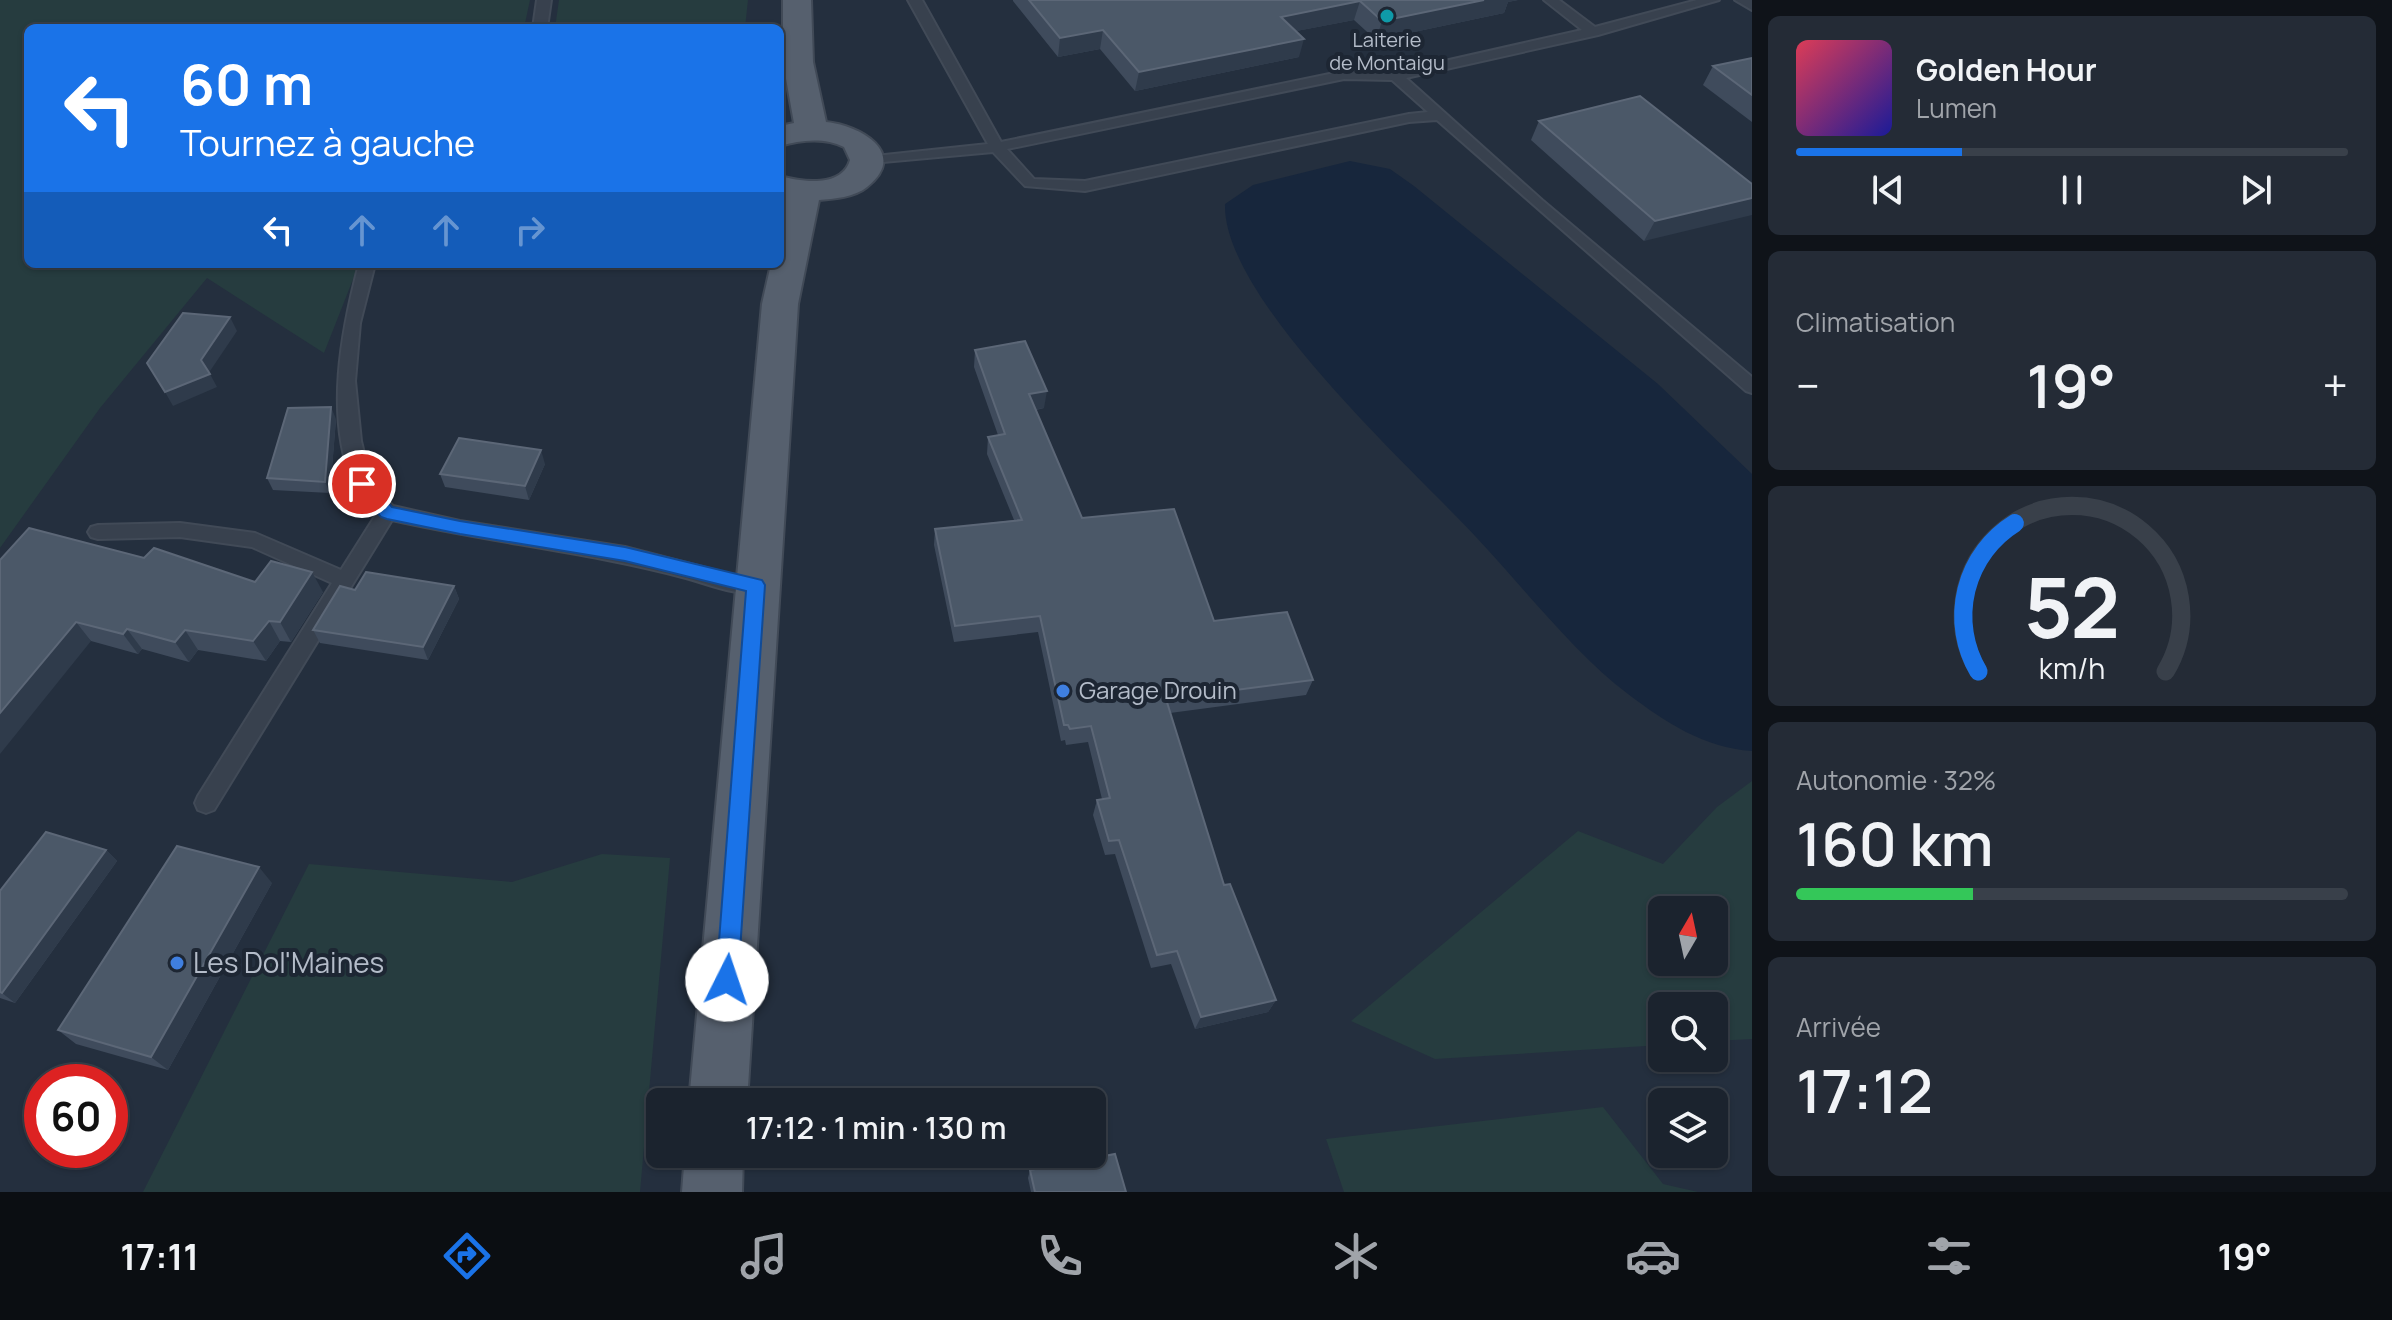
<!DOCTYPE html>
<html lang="fr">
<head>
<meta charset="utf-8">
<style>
	body { margin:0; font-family:Manrope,sans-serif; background:#242b36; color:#f1f3f6; height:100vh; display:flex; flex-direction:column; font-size:30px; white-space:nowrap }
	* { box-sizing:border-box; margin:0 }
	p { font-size:26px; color:#a0a4aa }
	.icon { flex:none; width:44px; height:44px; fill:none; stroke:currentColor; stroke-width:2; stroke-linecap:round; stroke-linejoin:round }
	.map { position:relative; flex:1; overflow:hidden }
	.panel { display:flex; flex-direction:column; gap:16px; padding:16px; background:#0f1319; width:640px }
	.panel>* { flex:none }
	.banner { position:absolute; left:24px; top:24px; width:760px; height:244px; border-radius:12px; box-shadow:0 2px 6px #0004,0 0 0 2px #39404a; background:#1a73e8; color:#fff; overflow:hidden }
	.needle { width:52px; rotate:9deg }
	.buttons { position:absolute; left:1648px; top:896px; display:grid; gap:16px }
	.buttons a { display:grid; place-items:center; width:80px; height:80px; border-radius:12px; background:#1b232e; box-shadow:0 2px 6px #0004,0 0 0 2px #39404a; font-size:40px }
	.speed { position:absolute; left:24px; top:1064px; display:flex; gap:16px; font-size:40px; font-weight:700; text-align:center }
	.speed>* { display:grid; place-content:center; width:104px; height:104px; border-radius:50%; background:#1b232e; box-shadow:0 2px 6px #0004,0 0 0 2px #39404a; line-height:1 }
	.speed .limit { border:12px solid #d22; background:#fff; color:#111 }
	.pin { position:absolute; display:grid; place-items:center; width:68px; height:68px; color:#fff; margin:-34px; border:4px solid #fff; border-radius:50%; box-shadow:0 2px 8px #0007 }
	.me { position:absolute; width:88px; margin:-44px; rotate:4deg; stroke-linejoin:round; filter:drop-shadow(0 0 6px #0008) }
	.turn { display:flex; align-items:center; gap:28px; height:168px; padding:0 24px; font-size:36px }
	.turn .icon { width:104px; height:104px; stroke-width:2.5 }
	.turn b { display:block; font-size:56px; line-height:68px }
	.lanes { display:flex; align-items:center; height:76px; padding:0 24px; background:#0003; justify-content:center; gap:40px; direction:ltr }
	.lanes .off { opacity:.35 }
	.big { font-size:60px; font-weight:600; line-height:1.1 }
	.panel .card { flex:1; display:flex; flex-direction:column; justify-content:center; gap:12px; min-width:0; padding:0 28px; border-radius:12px; background:#242b36 }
	.panel .dial { align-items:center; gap:0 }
	.dial svg { height:208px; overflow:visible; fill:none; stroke:#39404a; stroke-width:7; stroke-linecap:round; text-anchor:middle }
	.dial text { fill:#f1f3f6; stroke:none }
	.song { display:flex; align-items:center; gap:24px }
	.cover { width:96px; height:96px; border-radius:12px; background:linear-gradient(135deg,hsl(350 70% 55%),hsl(240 70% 35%)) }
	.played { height:8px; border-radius:4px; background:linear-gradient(90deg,#1a73e8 30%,#39404a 30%) }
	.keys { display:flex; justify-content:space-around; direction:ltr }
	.heat { display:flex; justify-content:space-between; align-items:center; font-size:44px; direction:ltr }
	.charge { height:12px; border-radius:6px; background:linear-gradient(90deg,#34c759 32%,#39404a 0) }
	.trip { position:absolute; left:646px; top:1088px; width:460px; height:80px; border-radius:12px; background:#1b232e; box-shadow:0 2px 6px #0004,0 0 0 2px #39404a; font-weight:600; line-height:80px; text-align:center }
	.dock { display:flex; height:128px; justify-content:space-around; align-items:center; background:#0b0e12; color:#a0a4aa }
	.dock .icon { width:56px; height:56px }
	.dock .active { color:#1a73e8 }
	.dock b { font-size:36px; color:#f1f3f6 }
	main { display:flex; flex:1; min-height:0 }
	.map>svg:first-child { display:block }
</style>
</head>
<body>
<main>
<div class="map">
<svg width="1752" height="1192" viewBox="0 0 1752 1192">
	<rect width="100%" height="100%" fill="#242f3e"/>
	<g fill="#263c3f" fill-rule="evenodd">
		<polygon points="0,0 530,0 524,28 28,28 28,264 359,264 324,353 207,278 100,408 0,548"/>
		<polygon points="559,0 748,0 745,28 555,28"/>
		<path d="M 1752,781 L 1752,1039 L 1714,1041 L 1714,1006 L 1662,1006 L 1662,1045 L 1435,1059 L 1351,1021 L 1578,831 L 1663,864 L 1717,807 ZM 1662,910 L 1714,910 L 1714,962 L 1662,962 Z"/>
		<polygon points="602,854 670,858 640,1192 143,1192 309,864 512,882"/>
		<polygon points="1603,1107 1663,1184 1698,1192 1344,1192 1326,1139"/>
	</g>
	<path fill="#17263c" d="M 1350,161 L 1390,169 L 1414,186 L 1658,384 L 1752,474 L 1752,751 C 1704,748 1665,722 1628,694 C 1575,654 1523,587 1476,537 C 1413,469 1222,298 1225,204 L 1253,185 Z"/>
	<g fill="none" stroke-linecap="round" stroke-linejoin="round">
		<defs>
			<g id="service">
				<polygon points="537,0 551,0 547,28 533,28"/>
				<path d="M 908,0 L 922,0 L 1001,142 L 1344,71 L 1396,72 L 1582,30 L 1544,0 L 1559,0 L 1595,27 L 1697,0 L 1719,0 L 1598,35 L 1406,78 L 1542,200 L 1752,377 L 1752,393 L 1746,391 L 1437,120 L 1409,122 L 1085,191 L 1025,186 L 993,152 L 861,164 L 861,158 L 866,157 L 988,144 ZM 1344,79 L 1392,80 L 1428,112 L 1409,114 L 1085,181 L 1034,179 L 1007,149 Z"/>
				<polygon points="1735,0 1752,0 1752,10"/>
				<path d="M 359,264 L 375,264 L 360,323 L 355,381 L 361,441 L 371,482 L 393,506 L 460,521 L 625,547 L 729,574 L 763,579 L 766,585 L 763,591 C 740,598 708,584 686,578 C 589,552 489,542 392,520 L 214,810 L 206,813 L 198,810 L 195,803 L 198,796 L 332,583 L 252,547 L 180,537 L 98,539 L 91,537 L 88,532 L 91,527 L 98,525 L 180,523 L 255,533 L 341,570 L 377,513 C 369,504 357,495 353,484 C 325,417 341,332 359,264 Z"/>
			</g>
			<g id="primary">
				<path d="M 783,0 L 811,0 L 813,62 L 826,122 C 859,125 910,153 867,187 C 855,197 834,199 819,200 L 798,304 L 747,1102 L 689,1102 L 762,304 L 771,264 L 780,264 L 780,224 L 786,198 L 780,196 L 780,176 C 802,182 842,188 850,160 L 844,147 C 824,137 801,140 780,146 L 780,126 L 794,123 L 783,62 Z"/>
				<polygon points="685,1154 743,1154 742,1192 682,1192"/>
			</g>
		</defs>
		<use href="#service" stroke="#414a57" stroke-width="4"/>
		<use href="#primary" stroke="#414a57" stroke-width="4"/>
		<use href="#service" fill="#38414e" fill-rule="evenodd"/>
		<use href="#primary" fill="#56606e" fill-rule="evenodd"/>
	</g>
	<g fill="#3f4b5c">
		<polygon points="1013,0 1518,0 1508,2 1504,13 1376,40 1354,20 1296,31 1299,57 1135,91 1100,49 1058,57 1013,1"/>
		<polygon points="1752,58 1752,122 1703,85 1713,66"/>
		<polygon points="1539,121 1752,184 1644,241 1531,140"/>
		<polygon points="975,350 1044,408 1036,410 1082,518 1214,621 1313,680 1306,695 1170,713 1224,885 1276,1000 1268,1012 1195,1029 1171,964 1151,968 1115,854 1105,855 1093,815 1097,800 1102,799 1088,742 1066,745 1065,740 1061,741 1038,632 954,642 934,545 935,529 1014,520 987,454 988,437 998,435 974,367"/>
		<polygon points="336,419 330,493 273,490 267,478"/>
		<polygon points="545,464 529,500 445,487 440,474"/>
		<polygon points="144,558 255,582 323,592 291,642 280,641 266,661 198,650 189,662 142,649 138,654 91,641 0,560"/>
		<polygon points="454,586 459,599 428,660 320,643 313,630 355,590"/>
		<polygon points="106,850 117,861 15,1003 0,998 0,891"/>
		<polygon points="272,883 168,1070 76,1044 58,1030"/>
		<polygon points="1030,1170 1126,1192 1031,1192 1028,1178"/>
	</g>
	<g fill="#2f3b4b">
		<polygon points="1484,0 1518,0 1508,2 1504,13 1376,40 1382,21"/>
		<polygon points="1360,1 1354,20 1276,35 1281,17"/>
		<polygon points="1103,30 1100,49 1058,57 1060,38"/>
		<polygon points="1304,39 1299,57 1135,91 1139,72"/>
		<polygon points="1752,198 1752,215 1644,241 1655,221"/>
		<polygon points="230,317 237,331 208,374 201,360"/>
		<polygon points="210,374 217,387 173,406 165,392"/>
		<polygon points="1047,391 1044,408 1027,411 1029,394"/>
		<polygon points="331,407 336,419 330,493 325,482"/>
		<polygon points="541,450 545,464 529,500 525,486"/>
		<polygon points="312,572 323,592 291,642 280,622"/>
		<polygon points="454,586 459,599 428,660 423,647"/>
		<polygon points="269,621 280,641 266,661 253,641"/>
		<polygon points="76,622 91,641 0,754 0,713"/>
		<polygon points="127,629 142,649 138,654 123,634"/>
		<polygon points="185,630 198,650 189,662 175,642"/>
		<polygon points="106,850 117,861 15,1003 2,993"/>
		<polygon points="259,867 272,883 168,1070 151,1057"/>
		<polygon points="1276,1000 1268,1012 1195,1029 1201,1017"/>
	</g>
	<g fill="#4b5868" stroke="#5c6777" stroke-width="2">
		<polygon points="1029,0 1484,0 1382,21 1360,1 1281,17 1304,39 1139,72 1103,30 1060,38"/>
		<polygon points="1752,58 1752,95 1713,66"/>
		<polygon points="1640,96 1752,184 1752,198 1655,221 1539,121"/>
		<polygon points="183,313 230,317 201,360 210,374 165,392 147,363"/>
		<polygon points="1025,341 1047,391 1029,394 1082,518 1174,509 1214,621 1287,612 1313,680 1166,699 1224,885 1230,884 1276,1000 1201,1017 1177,951 1157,955 1119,840 1109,841 1097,800 1110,798 1091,726 1070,729 1068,725 1064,725 1040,616 955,626 935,529 1022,520 988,437 1005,434 975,350"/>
		<polygon points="331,407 325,482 267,478 288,408"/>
		<polygon points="459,438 541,450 525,486 440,474"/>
		<polygon points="29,528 144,558 154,548 255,582 271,561 312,572 280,622 269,621 253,641 185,630 175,642 127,629 123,634 76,622 0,713 0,560"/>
		<polygon points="366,572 454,586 423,647 313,630 340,586 355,590"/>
		<polygon points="46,832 106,850 2,993 0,992 0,891"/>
		<polygon points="177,846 259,867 151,1057 58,1030"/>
		<polygon points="1115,1154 1126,1192 1035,1192 1030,1170"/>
	</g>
	<polygon fill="#1a73e8" stroke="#114b97" stroke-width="2" points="362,478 368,480 392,507 460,521 625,547 762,580 765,585 738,980 735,988 727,991 719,988 716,980 746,591 625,561 460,534 387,519 381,517 356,489 353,484"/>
	<circle fill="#0f9aa8" stroke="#1d2633" stroke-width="3" cx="1387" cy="16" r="8"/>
	<g fill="#3f7fe0" stroke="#1d2633" stroke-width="3">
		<circle cx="1063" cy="691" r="8"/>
		<circle cx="177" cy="963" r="8"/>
	</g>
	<g text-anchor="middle" stroke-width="8" stroke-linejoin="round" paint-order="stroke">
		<g font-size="20" fill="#b4bcc9" stroke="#1d2633">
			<text x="1387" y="47">Laiterie<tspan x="1387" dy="23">de Montaigu</tspan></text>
		</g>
		<g font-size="24" fill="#b4bcc9" stroke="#1d2633" text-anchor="start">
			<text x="1079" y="699">Garage Drouin</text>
		</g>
		<g font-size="28" fill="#b4bcc9" stroke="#1d2633" text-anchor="start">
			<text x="193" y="973">Les Dol'Maines</text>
		</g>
	</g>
</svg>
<div class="buttons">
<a><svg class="needle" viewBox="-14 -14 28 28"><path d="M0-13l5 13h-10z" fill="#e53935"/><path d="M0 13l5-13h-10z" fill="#a0a4aa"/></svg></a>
<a><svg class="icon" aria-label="search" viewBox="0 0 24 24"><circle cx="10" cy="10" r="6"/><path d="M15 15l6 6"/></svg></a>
<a><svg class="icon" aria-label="layers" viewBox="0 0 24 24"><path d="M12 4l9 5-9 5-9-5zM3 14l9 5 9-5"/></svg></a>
</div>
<div class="speed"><div class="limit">60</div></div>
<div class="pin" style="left:362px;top:484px;background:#d93025"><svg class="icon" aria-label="arrive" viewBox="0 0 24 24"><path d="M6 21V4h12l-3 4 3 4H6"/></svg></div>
<svg class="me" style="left:727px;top:980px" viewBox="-20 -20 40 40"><circle r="19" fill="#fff"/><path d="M0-13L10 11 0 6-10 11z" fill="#1a73e8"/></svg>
<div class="trip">17:12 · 1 min · 130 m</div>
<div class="banner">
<div class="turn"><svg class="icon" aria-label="left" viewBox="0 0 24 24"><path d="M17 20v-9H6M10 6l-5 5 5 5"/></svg><div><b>60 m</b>Tournez à gauche</div></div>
<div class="lanes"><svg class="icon" aria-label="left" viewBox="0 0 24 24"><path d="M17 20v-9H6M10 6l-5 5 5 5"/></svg><svg class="icon off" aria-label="ahead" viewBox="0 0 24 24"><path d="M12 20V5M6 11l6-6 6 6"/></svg><svg class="icon off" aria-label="ahead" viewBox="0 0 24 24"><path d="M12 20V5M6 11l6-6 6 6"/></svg><svg class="icon off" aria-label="right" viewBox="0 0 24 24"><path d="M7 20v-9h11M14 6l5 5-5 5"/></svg></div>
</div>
</div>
<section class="panel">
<div class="card">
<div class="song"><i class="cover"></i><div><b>Golden Hour</b><p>Lumen</p></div></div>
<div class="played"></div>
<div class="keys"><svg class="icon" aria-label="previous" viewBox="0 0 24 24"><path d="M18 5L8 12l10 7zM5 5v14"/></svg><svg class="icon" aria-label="pause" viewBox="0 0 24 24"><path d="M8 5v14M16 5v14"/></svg><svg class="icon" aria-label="next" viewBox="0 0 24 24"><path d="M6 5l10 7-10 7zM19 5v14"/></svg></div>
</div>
<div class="card"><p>Climatisation</p>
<div class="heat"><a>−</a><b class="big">19°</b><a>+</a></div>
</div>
<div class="card dial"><svg viewBox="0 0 100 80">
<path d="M14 69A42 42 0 1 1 86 69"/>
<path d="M14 69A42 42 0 0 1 28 12" stroke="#1a73e8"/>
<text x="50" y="56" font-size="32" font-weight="700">52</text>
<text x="50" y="72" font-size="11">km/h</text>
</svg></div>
<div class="card"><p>Autonomie · 32%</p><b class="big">160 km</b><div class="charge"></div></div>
<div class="card"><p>Arrivée</p><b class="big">17:12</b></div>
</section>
</main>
<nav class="dock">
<b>17:11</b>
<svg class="icon active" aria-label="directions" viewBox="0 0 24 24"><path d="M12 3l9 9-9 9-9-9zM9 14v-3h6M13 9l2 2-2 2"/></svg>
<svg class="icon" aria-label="music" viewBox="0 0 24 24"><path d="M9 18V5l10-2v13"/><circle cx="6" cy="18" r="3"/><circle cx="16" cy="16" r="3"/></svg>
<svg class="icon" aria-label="phone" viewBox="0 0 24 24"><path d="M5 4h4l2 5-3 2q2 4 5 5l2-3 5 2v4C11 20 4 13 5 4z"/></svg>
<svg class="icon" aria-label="climate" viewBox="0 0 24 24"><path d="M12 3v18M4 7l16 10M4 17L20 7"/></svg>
<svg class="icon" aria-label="car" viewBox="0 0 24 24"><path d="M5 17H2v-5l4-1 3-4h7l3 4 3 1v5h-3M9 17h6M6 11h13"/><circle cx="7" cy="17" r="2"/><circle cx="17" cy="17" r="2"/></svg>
<svg class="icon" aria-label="filters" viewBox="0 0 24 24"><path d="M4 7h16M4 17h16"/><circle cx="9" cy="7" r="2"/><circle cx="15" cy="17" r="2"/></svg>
<b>19°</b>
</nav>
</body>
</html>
